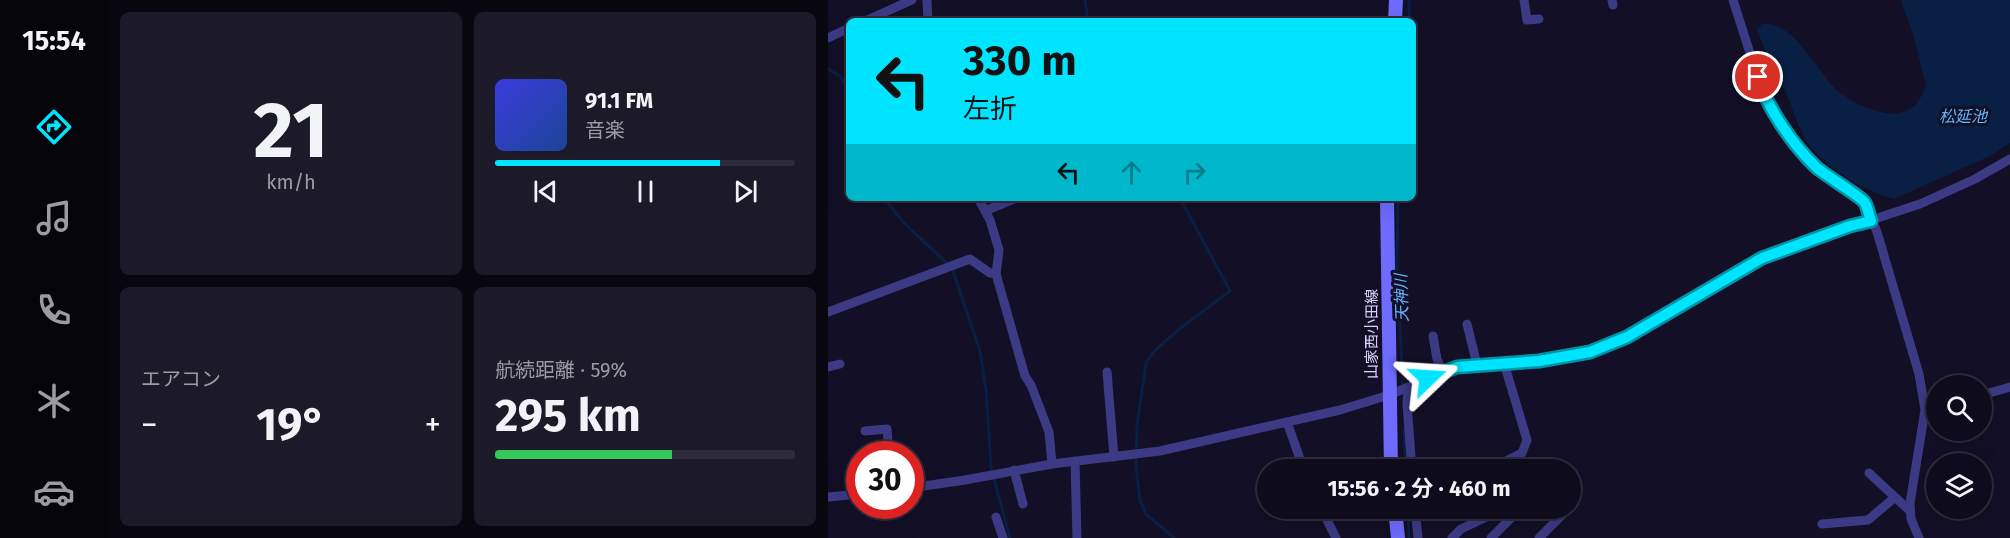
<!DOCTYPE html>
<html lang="ja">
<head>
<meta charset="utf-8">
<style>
	body { margin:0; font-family:"Fira Sans","Noto Sans JP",sans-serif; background:#1c1929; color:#f1f3f6; height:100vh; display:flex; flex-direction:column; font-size:22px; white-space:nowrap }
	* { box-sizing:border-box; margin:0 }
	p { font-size:20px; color:#9b9ba3 }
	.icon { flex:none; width:33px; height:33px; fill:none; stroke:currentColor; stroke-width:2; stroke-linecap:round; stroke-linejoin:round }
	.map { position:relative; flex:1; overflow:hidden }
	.panel { display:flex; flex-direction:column; gap:12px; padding:12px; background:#08060f; width:720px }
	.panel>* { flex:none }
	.hud { position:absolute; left:18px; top:18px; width:570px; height:183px; border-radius:9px; box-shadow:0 6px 24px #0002,0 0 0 2px #2e2b3b; background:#00e5ff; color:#111; overflow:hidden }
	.controls { position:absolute; left:1098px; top:375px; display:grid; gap:12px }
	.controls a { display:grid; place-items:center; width:66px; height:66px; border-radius:50%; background:#0e0b1c; box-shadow:0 6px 24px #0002,0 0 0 2px #2e2b3b; font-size:30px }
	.speed { position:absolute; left:18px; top:441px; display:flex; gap:12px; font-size:30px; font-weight:700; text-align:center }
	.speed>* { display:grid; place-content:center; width:78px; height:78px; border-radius:50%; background:#0e0b1c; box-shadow:0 6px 24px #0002,0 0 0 2px #2e2b3b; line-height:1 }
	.speed .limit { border:9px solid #d22; background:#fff; color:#111 }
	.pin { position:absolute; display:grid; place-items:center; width:51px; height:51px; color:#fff; margin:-26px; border:3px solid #fff; border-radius:50%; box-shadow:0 2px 6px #0007 }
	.me { position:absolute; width:66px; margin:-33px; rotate:70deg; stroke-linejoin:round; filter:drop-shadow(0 0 4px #0008) }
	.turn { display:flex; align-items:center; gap:21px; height:126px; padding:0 18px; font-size:27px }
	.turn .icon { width:78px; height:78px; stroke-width:2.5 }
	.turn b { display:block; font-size:42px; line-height:51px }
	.lanes { display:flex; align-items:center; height:57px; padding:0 18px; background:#0003; justify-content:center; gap:30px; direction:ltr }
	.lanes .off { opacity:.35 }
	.big { font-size:45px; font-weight:700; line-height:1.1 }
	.panel .tile { flex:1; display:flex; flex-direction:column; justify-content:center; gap:9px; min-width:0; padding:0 21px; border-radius:9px; background:#1c1929 }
	.panel .dial { align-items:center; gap:0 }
	.dial b { font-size:78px; line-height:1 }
	.song { display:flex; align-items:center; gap:18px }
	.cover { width:72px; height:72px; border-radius:9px; background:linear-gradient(135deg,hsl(240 70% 55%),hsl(220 70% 35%)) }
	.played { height:6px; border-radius:3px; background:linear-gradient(90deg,#00e5ff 75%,#2e2b3b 75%) }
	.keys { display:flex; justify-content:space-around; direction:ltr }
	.heat { display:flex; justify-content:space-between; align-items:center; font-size:33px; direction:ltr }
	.charge { height:9px; border-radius:4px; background:linear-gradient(90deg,#34c759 59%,#2e2b3b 0) }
	.panel .tiles { flex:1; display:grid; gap:12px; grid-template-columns:repeat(2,1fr) }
	.trip { position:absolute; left:429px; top:459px; width:324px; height:60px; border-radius:30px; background:#0e0b1c; box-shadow:0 6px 24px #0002,0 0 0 2px #2e2b3b; font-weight:700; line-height:60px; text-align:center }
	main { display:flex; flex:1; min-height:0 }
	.dock { display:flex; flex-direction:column; width:108px; justify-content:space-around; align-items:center; background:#06040b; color:#9b9ba3 }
	.dock .icon { width:42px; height:42px }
	.dock .current { color:#00e5ff }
	.dock b { font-size:27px; color:#f1f3f6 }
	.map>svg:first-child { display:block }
</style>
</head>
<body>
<main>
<nav class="dock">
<b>15:54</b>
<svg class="icon current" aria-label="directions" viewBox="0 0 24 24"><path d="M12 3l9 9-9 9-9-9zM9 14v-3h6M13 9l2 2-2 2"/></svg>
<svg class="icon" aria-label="music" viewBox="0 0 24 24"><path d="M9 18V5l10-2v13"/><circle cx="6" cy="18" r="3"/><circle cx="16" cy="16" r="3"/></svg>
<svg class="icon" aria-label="phone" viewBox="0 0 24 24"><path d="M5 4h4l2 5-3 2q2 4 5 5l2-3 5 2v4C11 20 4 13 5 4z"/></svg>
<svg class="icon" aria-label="climate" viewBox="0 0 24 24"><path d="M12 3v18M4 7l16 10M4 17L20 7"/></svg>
<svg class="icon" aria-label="car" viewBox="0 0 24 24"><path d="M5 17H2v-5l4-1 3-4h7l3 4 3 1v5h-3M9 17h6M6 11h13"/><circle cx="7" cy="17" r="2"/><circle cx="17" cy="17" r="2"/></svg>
</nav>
<section class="panel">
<div class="tiles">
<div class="tile dial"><b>21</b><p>km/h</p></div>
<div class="tile">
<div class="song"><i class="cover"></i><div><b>91.1 FM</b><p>音楽</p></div></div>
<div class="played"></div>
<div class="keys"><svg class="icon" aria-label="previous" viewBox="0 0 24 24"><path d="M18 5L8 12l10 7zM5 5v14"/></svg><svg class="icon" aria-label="pause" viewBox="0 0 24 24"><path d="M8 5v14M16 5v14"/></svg><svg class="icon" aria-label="next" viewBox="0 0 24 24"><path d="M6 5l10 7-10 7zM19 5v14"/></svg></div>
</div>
<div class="tile"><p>エアコン</p>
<div class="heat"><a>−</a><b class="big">19°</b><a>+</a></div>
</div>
<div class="tile"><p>航続距離 · 59%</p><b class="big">295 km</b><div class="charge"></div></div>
</div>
</section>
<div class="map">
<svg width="1182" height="538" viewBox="0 0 1182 538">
	<rect width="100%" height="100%" fill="#130f26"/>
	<path fill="#0a1f44" d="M 1073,0 L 1182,0 L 1182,143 L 1162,156 L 1066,199 C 1037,191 995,167 978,140 C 969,126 965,108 958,93 C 948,71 937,52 929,30 L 934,24 C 968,21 988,72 1010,91 C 1028,106 1071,126 1089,103 C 1093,98 1095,92 1098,86 L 1085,34 Z"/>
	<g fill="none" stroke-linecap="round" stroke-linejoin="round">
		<g stroke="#0a1f44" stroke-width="3">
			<polyline points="257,0 260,21"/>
			<polyline points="581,21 581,0"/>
			<polyline points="0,69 13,77 21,91"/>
			<polyline points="56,198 75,222 124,268 152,351 158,390 163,468 182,538"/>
			<polyline points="570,198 569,263 575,388"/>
			<polyline points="576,428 578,470"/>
			<polyline points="580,508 581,538"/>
			<path d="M 346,538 L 318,514 L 312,500 L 308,466 L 309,426 L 318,363 C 327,344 383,306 402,291 L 352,198"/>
		</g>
		<g stroke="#3d3a85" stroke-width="9">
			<polyline points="99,0 100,21"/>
			<polyline points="696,0 699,20 711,19"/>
			<polyline points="784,0 785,5"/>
			<polyline points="905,0 935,94 949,118 987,166 1037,202 1049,232 1091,374 1097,410 1082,503 1083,519 1091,538"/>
			<polyline points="37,21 84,0"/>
			<polyline points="0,38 21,28"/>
			<polyline points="150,198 162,220 171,250 168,274 197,376 203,385 221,432 224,464"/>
			<polyline points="157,211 188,198"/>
			<polyline points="0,312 142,259 162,273 168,274"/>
			<polyline points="639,324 649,365"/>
			<polyline points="605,336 609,359 615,372"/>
			<polyline points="0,367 12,364"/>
			<polyline points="279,372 286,457"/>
			<polyline points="580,387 579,404 584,470"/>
			<polyline points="1154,395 1182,387"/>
			<polyline points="459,422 476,470"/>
			<polyline points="37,431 59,429 61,454"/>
			<polyline points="247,461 249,538"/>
			<polyline points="186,470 195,504"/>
			<polyline points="660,470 694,453 699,440 676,363"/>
			<polyline points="1041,473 1082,511"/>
			<polyline points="82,488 137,480 224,464 332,451 512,410 561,395 629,367 711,361 762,352 799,337 934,258 1022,227 1092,204 1147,179 1182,159"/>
			<polyline points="0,497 32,494"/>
			<polyline points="493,508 508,538"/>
			<polyline points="587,508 590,538"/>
			<polyline points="168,517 175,538"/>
			<polyline points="994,524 1040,520 1066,498"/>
			<polyline points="624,538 633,529 677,508"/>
			<polyline points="663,538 689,512 689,508"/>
			<polyline points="711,538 738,511 735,508"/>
		</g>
		<g stroke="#6f6bff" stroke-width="14">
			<polyline points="567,21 568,0"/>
			<polyline points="559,198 563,470"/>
			<polyline points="567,508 570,538"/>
		</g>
	</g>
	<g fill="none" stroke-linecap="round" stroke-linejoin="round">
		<defs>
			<path id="route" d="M 600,378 L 629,367 L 711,361 L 762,352 L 799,337 L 934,258 L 1022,226 L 1043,221 C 1041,216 1040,208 1037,203 C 1034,197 998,176 988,167 C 965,145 939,108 930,77"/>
		</defs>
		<use href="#route" stroke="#0095a6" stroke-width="15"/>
		<use href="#route" stroke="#00e5ff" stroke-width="10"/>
	</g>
	<g text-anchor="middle" stroke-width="6" stroke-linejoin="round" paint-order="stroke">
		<g font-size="15" fill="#d9d4ff" stroke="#130f26">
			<text transform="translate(544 334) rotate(-90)" y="5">山家西小田線</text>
		</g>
		<g font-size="16" font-style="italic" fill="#62b6ff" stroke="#130f26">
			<text x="1135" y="122">松延池</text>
			<text transform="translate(573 298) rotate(-92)" y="6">天神川</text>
		</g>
	</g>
</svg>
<div class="controls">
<a><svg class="icon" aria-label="search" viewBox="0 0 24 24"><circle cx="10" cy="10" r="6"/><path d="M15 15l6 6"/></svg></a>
<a><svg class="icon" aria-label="layers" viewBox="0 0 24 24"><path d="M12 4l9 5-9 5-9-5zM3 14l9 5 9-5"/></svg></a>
</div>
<div class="speed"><div class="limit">30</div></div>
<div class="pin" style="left:930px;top:77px;background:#d93025"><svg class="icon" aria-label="arrive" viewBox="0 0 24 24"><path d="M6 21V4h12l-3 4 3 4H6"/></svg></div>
<svg class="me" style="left:600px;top:378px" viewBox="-20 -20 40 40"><path d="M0-17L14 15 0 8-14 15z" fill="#00e5ff" stroke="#fff" stroke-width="4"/></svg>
<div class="trip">15:56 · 2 分 · 460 m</div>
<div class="hud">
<div class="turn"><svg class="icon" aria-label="left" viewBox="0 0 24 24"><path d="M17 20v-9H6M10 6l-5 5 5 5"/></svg><div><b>330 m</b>左折</div></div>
<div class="lanes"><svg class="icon" aria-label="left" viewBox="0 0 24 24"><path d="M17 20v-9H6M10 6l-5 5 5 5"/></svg><svg class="icon off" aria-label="ahead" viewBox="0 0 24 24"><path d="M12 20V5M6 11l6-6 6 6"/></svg><svg class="icon off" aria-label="right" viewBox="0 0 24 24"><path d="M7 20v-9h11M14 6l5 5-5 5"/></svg></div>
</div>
</div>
</main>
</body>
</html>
